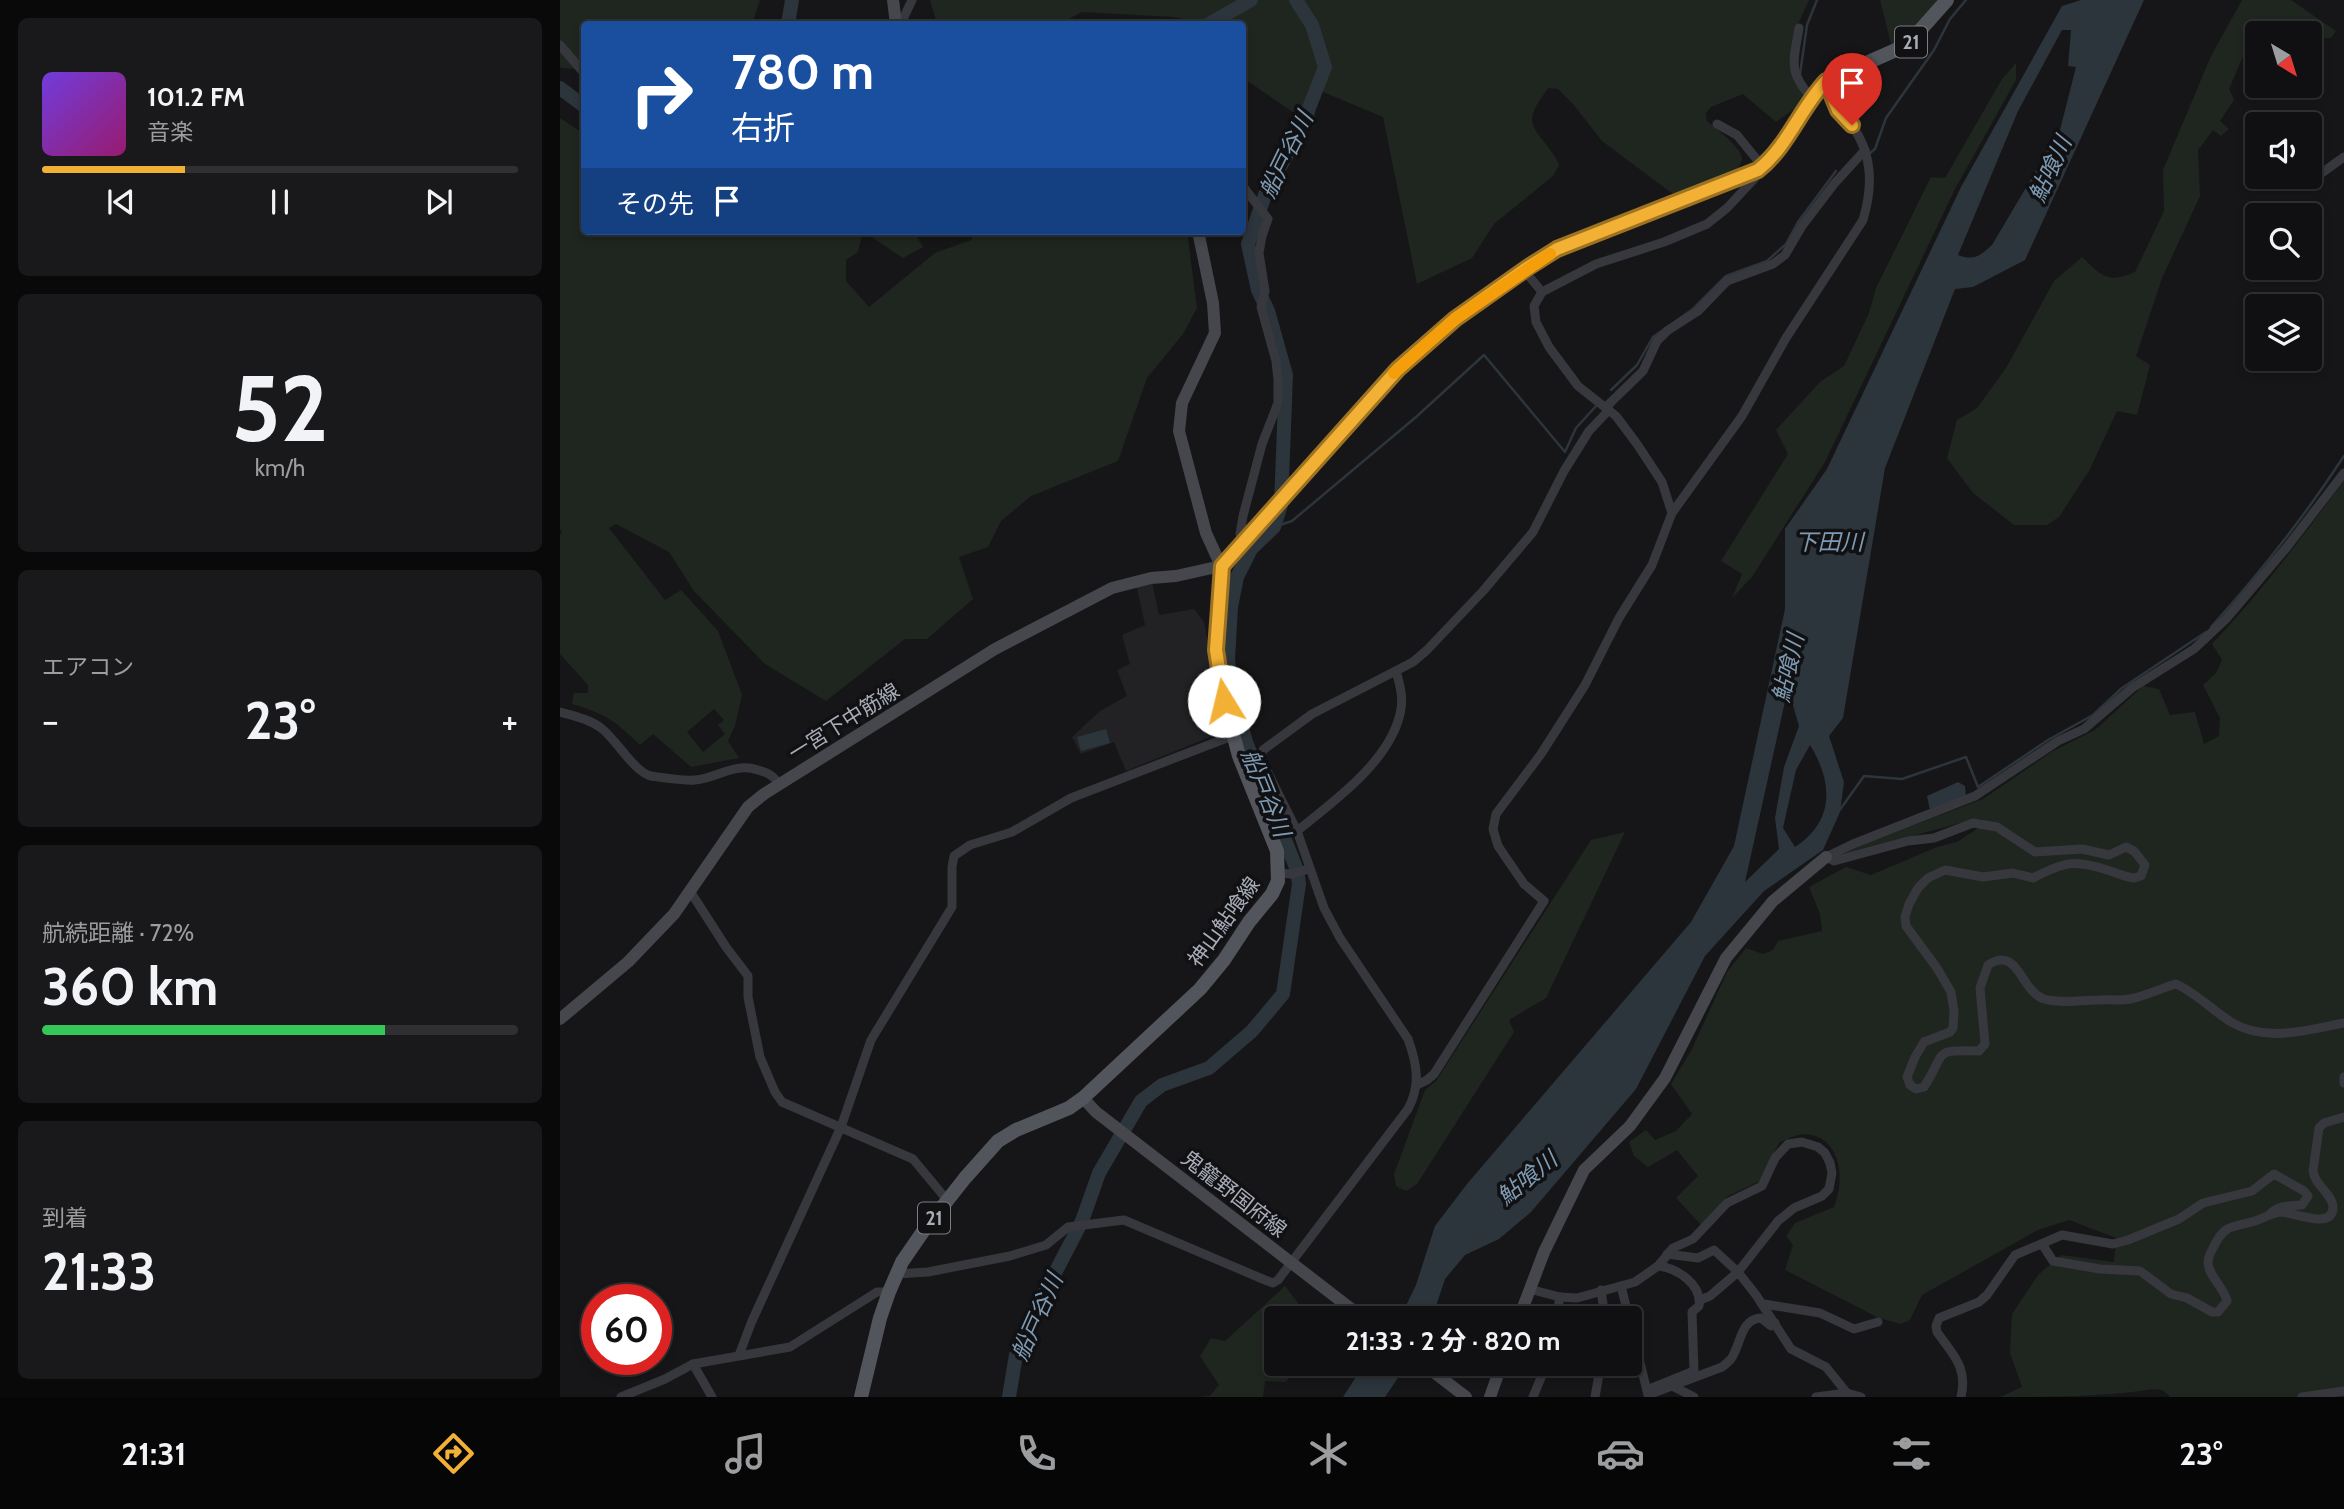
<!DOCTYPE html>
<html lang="ja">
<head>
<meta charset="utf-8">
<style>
	body { margin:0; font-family:Cabin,"Noto Sans JP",sans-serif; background:#19191b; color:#f1f3f6; height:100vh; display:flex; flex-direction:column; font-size:26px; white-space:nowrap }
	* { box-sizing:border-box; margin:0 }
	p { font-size:23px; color:#9c9d9f }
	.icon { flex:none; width:38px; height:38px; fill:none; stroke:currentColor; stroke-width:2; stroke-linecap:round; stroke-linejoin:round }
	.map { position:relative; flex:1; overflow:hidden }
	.sheet { display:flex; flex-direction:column; gap:18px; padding:18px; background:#09090a; width:560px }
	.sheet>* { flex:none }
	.top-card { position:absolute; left:21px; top:21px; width:665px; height:214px; border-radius:7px; box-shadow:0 4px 10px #0003,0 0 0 2px #303032; background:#1a4fa0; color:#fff; overflow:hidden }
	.needle { width:46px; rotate:142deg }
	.controls { position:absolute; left:1685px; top:21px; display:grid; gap:14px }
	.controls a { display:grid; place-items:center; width:77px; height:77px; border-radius:7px; background:#101012; box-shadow:0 4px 10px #0003,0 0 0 2px #303032; font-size:35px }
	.speed { position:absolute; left:21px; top:1284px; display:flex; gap:14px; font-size:35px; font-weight:700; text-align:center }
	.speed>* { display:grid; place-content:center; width:91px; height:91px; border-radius:50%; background:#101012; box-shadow:0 4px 10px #0003,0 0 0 2px #303032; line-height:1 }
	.speed .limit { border:10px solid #d22; background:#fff; color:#111 }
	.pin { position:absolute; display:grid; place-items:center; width:60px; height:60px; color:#fff; margin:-72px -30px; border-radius:50% 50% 50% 0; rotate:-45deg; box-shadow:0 0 7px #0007 }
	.pin .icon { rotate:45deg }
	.me { position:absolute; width:77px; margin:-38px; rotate:351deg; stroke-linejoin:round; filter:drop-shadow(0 0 5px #0008) }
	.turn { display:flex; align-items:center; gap:24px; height:147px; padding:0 35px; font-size:32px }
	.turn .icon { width:91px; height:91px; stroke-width:2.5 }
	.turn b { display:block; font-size:49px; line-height:60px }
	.then { display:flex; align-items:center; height:66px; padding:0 35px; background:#0003; gap:14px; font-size:26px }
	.big { font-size:52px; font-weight:700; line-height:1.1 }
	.sheet .tile { flex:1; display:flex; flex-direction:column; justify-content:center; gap:10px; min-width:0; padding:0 24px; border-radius:10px; background:#19191b }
	.sheet .dial { align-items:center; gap:0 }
	.dial b { font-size:91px; line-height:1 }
	.song { display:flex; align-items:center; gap:21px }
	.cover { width:84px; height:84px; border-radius:10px; background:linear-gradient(135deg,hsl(260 70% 55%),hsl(320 70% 35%)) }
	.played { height:7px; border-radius:4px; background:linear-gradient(90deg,#f2b134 30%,#303032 30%) }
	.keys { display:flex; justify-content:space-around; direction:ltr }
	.heat { display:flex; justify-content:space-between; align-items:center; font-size:38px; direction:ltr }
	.charge { height:10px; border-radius:5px; background:linear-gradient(90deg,#34c759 72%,#303032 0) }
	.trip { position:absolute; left:704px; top:1306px; width:378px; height:70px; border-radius:7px; background:#101012; box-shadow:0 4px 10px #0003,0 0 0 2px #303032; font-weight:700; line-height:70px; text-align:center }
	.dock { display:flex; height:112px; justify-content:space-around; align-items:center; background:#060607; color:#9c9d9f }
	.dock .icon { width:49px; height:49px }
	.dock .selected { color:#f2b134 }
	.dock b { font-size:32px; color:#f1f3f6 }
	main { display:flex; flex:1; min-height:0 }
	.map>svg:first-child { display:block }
</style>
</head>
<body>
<main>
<section class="sheet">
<div class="tile">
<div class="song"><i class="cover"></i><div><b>101.2 FM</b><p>音楽</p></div></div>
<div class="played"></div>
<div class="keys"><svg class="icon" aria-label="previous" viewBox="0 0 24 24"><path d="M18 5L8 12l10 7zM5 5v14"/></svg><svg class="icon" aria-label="pause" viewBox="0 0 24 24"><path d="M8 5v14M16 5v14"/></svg><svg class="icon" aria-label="next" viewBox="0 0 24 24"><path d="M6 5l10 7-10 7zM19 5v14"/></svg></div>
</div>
<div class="tile dial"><b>52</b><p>km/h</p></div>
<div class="tile"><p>エアコン</p>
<div class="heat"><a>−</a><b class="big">23°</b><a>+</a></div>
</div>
<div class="tile"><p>航続距離 · 72%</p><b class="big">360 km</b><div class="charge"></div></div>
<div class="tile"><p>到着</p><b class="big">21:33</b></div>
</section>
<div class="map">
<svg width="1784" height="1397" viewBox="0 0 1784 1397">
	<rect width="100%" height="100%" fill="#161618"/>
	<polygon fill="#222225" points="592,582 599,615 634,609 644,622 665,731 566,771 554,742 521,754 512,737 540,711 567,696 557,670 570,664 562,635 585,625 576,584"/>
	<g fill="#1e261f" fill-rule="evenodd">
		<polygon points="0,0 200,0 192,24 24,24 24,70 1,68 0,65"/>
		<path d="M 370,0 L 1249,0 C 1243,14 1235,27 1234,42 C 1232,63 1247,82 1243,103 L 1216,122 L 1183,94 L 1151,107 L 1146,113 L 1147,121 C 1155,128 1184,149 1182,160 C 1182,161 1178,170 1177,171 L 1113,194 L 1042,141 L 1013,104 L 998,89 L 988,88 C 983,96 973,108 972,118 C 970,131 994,149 999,165 L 993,176 L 934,224 L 912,258 L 857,284 L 823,117 L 756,89 L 755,127 L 683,78 L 682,24 L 655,24 L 613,17 L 522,12 L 499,24 L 377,24 Z"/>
		<polygon points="1320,0 1380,0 1359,28 1335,46 1331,44"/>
		<path d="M 1682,0 L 1731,0 L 1776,31 L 1771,38 L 1750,38 L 1750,33 L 1731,33 L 1706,27 L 1700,33 L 1698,33 L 1697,37 L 1685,52 L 1669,89 L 1674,100 L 1660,121 L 1669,129 L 1661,136 L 1653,130 L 1638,150 L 1640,196 L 1602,278 L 1576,356 L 1590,365 L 1577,415 L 1557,411 L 1529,471 L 1499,517 L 1487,525 L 1454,525 L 1413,493 L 1387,458 L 1397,420 L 1417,408 L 1446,368 L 1494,281 L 1522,257 C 1542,276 1547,284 1575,272 L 1604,211 L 1603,170 L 1651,56 Z"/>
		<polygon points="1456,63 1456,80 1395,189 1265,462 1192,577 1172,598 1182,574 1161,561 1228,454 1216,430 1260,382 1284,366 1309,313 1316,288 1371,177 1385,178 1442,79"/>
		<path d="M 0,118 L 24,134 L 24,231 L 303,231 L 298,252 L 286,260 L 286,281 L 309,307 L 375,253 L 411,240 L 415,231 L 627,231 L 637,308 L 623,334 L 587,378 L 558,461 L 471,496 L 441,521 L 428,547 L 399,557 L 413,599 L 367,639 L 345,639 L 266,701 L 205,664 L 134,591 L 109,552 L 56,524 L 49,528 L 105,600 L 121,590 L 158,631 L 182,695 L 175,726 L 168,741 L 179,758 L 131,767 L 93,734 L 80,745 C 55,721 46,714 12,704 L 14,693 L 28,693 L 28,685 L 0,654 L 0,535 L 2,532 L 0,529 ZM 154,709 L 164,720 L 158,725 L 165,734 L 143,752 L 127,732 Z"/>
		<polygon points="316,231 364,231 357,237 363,247 343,258 313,238 312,233"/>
		<path d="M 1784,480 L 1784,1397 L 1610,1397 C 1602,1387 1592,1389 1581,1391 C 1535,1397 1486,1397 1440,1397 L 1462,1387 L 1450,1353 L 1452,1314 L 1478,1275 L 1501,1255 L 1554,1262 L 1556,1238 L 1509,1220 L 1478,1230 L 1362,1295 L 1350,1320 L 1341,1324 L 1319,1318 L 1225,1270 L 1233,1245 L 1226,1236 L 1235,1223 L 1274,1207 C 1284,1183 1283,1143 1252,1135 C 1240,1132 1229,1138 1219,1143 L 1200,1181 L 1168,1196 L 1142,1226 L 1116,1198 L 1138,1176 L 1117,1150 L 1088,1167 L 1074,1156 L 1069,1142 L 1086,1130 L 1095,1140 L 1116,1131 L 1132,1114 L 1111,1084 L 1132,1049 L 1167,972 L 1186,948 L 1203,954 L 1213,950 L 1218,941 L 1262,931 L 1260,914 L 1249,887 L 1286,867 L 1311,875 L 1377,847 L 1397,842 L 1420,827 L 1421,819 L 1408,821 L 1281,855 L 1280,853 L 1423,799 L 1493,751 L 1535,730 L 1583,686 L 1599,689 L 1610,715 L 1635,712 L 1644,744 L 1659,736 L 1660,718 L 1643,685 L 1656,673 L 1662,660 L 1652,644 C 1700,593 1743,537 1784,480 Z"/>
		<polygon points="1065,832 986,998 949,1020 954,1032 857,1184 846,1191 836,1186 834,1174 865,1090 876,1081 1031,840"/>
		<polygon points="725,1286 749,1318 716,1318 716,1363 742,1363 726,1382 705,1381 703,1397 639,1397 650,1396 659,1385 640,1356 651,1338 665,1341"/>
	</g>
	<g fill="#2c353c" fill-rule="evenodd">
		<path d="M 1521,0 L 1584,0 L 1465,260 L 1413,287 L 1395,289 L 1325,468 L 1283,718 L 1269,736 L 1284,782 L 1280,812 L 1263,850 L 1204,891 L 1145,956 L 1076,1089 L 971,1212 L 939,1239 L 905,1255 L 885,1279 L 872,1318 L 840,1318 L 856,1285 L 875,1226 L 907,1184 L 1131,922 L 1174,846 L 1225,609 L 1225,529 L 1267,469 L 1401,187 L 1502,6 ZM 1502,30 L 1511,30 L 1508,66 L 1516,67 L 1500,130 L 1432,245 C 1420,256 1414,261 1398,255 L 1458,111 ZM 1228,688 L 1239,726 L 1224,767 L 1215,818 L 1219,849 L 1185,882 ZM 1250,745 C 1273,782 1275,821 1235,847 L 1223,828 L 1236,770 Z"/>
		<polygon points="546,729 550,743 521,751 517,737"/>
		<polygon points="1398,782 1405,786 1406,797 1370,810 1367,796"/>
		<polygon points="805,1363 848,1363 825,1397 783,1397"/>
	</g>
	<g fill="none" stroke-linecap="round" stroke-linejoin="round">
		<g stroke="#2c353c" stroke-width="2.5">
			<polyline points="1240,74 1247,25 1257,0"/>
			<polyline points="1310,153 1315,149 1326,118 1374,50 1390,19 1406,0"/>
			<polyline points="1051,390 1077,365 1093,337 1133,309 1166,276 1207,261 1226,244 1238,222 1276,171"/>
			<polyline points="714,527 732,521 856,417 924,355 1005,452 1016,428 1036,406"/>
			<path d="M 1651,627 C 1699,574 1745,516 1784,456"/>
			<polyline points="1279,811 1304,776 1342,779 1406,757 1418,787 1488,740 1533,715 1562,688 1646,632"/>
		</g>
		<g stroke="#2c353c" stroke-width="14">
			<polyline points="228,24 232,0"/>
			<polyline points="649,24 691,0"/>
			<polyline points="0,88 24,106"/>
			<polyline points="449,1397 456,1355 468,1325 522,1221 539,1173 581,1101 602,1085 649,1068 692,1031 723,994 739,884 737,870 686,742 672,693 668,659 671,607 677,577 691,549 714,527 721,505 726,375 708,311 698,290 688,244 706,192 740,131 765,67 752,25 736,0"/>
		</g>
		<g stroke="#37383d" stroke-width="9">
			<polyline points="335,21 344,17 352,0"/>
			<path d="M 1239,28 C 1234,60 1227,71 1251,97"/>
			<polyline points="0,45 24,73"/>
			<polyline points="1157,124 1177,135 1203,167"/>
			<polyline points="682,185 708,219 702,236 699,253 705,291 701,307 716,361 718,380 718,403 702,444 683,516 680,534 683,540"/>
			<polyline points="1745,185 1784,157"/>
			<polyline points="964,270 982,292"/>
			<polyline points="1046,407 1083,371 1097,341 1107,331 1138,311 1167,281 1213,264 1225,255 1242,226 1274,184 1305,150"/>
			<polyline points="1112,513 1102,482 1077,444 1056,416 1018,386 989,347 976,322 974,306 982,292 1036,264 1104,242 1147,224 1167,208 1195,178 1198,170"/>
			<path d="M 0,712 C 14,716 29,719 41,728 C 56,739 74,772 91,776 C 104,778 122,781 135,780 C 158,778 174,762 198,770 C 208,773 213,775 219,784"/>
			<polyline points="737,831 701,759 703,750 752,714 853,662 867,650 923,591 973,532 1004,471 1029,431 1049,410"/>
			<path d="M 1266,857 L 1274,861 L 1348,841 L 1374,838 L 1413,823 L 1437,827 L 1475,852 L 1522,849 L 1549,855 L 1566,847 L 1574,851 L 1585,865 L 1581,876 L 1574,878 C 1565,877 1557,873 1547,870 C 1514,859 1504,862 1473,878 L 1453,873 L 1423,877 L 1385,870 L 1368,878 L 1358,888 L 1349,904 L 1345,917 L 1346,926 L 1377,968 L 1391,992 L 1394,1011 L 1393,1028 L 1390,1032 L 1364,1042 L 1355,1057 L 1347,1077 L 1350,1085 L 1356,1089 L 1364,1087 C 1387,1052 1371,1049 1419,1051 L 1425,1044 L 1420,988 L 1428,965 C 1459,945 1460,991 1484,999 C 1502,1004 1520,1000 1538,1000 C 1548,999 1560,1001 1570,999 C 1586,996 1601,988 1616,984 C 1636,993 1652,1010 1671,1022 C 1706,1043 1747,1030 1784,1023"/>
			<polyline points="1266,857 1293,844 1415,796 1498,741 1524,729 1572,688 1634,649 1666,619 1727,547 1784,473"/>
			<polyline points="720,873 731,874 749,869"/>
			<polyline points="130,891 166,947 188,976 188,997 200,1057 215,1092 222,1102 353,1159 387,1200"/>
			<polyline points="1784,1077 1784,1083"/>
			<path d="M 857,1085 L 867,1080 L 874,1074 L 984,901 L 964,884 L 938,846 L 933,829 L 936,814 L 981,754 L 1025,685 L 1059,618 L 1092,565 L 1112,513 L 1182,416 L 1226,338 L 1303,220 C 1313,186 1313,154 1291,124 C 1288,120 1283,116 1280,111 C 1274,103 1270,90 1266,81"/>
			<path d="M 1482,1244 L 1493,1261 L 1540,1269 L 1580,1271 L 1611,1294 L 1627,1298 L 1652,1312 L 1658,1312 L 1667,1301 C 1664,1287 1649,1277 1648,1263 C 1648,1257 1650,1253 1653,1248 C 1665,1223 1672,1228 1695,1221 C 1704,1218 1711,1213 1721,1212 C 1732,1212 1772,1230 1773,1208 C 1774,1195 1754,1185 1753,1171 L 1759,1128 L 1764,1123 L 1784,1117"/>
			<polyline points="1107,1254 1138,1258 1154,1250 1178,1272 1196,1295 1231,1349 1266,1367 1287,1393"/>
			<path d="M 337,1274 L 368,1272 L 450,1256 L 486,1245 L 508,1227 L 564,1220 L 705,1280 L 713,1283 L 718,1280 L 848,1109 C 861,1085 857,1064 848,1039 L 780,938 L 764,908 L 737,831 C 773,802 829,762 840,714 C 844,699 840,685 836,671"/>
			<path d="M 1061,1286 L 1088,1395 L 1162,1367 C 1165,1365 1168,1362 1171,1359 C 1181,1345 1180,1319 1201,1318 L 1211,1326 L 1215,1323"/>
			<polyline points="969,1289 1000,1297 1017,1298 1075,1282 1098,1266 1113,1248 1133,1239 1167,1203 1202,1186 1215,1158 1228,1144 1242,1142 1258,1147 1265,1153 1270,1163 1272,1173 1269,1189 1262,1196 1234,1208 1218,1221 1178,1272 1150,1296 1140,1300"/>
			<polyline points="1041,1290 1045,1318"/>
			<polyline points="1204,1304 1260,1313 1294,1329 1318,1322"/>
			<polyline points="996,1318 1000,1297"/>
			<polyline points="179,1355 192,1321 281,1127 311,1040 392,907 392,867 394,856 410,845 452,832 511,798 672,736"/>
			<polyline points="133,1364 152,1397"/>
			<polyline points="1114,1387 1134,1397"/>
			<path d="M 1087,1390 L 1134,1371 L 1132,1312 L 1139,1306 C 1142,1284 1117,1268 1098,1266"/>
			<polyline points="61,1397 105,1379 133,1364 230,1347 317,1292 329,1292"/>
			<polyline points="973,1397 987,1363"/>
			<polyline points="1035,1397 1041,1363"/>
			<polyline points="1256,1397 1287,1393 1301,1397"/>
			<path d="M 1401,1397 C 1408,1367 1393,1355 1377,1332 L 1376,1326 L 1379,1318 L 1419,1302 L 1427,1295 L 1455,1255 L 1502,1235 L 1553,1244 L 1568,1240 L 1619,1219 L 1643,1203 L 1692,1191 L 1714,1174 L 1744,1191 L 1748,1196 L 1742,1205 C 1729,1206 1718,1205 1709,1215"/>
			<polyline points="1742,1397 1784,1391"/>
		</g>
		<g stroke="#45474d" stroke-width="12">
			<polyline points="333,0 336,24"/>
			<polyline points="0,1019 68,962 114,914 188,807 204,794 435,649 552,588 591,578 616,576 661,566 646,533 619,431 622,403 655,333 653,303 638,231"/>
			<polyline points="523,1098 536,1112 803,1318"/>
			<polyline points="959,1318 984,1252 1024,1170 1070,1126 1105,1078 1166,958 1213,901 1266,857"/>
			<polyline points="862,1363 906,1397"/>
			<polyline points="930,1397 942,1363"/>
		</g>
		<polyline stroke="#53555c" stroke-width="14" points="301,1397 320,1318 329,1292 342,1262 364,1230 405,1178 438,1141 456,1130 509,1108 523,1098 640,989 664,960 689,922 712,894 718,881 717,851 679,756 664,700 656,650 661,566 838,369 896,319 967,268 997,249 1198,170 1217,153 1251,97 1266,81 1347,45 1387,0"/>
	</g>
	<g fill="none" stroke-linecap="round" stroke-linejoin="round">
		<defs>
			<path id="route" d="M 664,701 L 656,650 L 662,566 L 838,369 L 895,319 L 967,268 L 997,249 L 1198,170 C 1228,146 1240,109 1266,81 L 1278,110 L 1292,125"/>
		</defs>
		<use href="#route" stroke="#9d7322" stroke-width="18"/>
		<use href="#route" stroke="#f2b134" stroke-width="12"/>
		<polyline stroke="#f59e0b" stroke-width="12" points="834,373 895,319 990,254"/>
	</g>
	<g text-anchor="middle" stroke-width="7" stroke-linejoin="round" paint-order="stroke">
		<g fill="#111113" stroke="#7b7e86" stroke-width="2">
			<rect x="1335" y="26.5" width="32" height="31" rx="5"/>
			<rect x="358" y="1202.5" width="32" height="31" rx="5"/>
		</g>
		<g font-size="19" font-weight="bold" fill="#a8adb8">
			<text x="1351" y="49">21</text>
			<text x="374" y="1225">21</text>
		</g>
		<g font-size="21" fill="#a8adb8" stroke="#111113">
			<text transform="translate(284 722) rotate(-32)" y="7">一宮下中筋線</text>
			<text transform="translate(664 922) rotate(-54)" y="7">神山鮎喰線</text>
			<text transform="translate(674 1194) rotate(38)" y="7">鬼籠野国府線</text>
		</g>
		<g font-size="23" font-style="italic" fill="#7f9bb3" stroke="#111113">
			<text transform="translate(726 155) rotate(-64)" y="8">船戸谷川</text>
			<text transform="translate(1490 169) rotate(-65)" y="8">鮎喰川</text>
			<text x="1269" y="550">下田川</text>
			<text transform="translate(1228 668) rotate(-77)" y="8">鮎喰川</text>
			<text transform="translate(706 793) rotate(68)" y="8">船戸谷川</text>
			<text transform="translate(967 1178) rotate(-39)" y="8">鮎喰川</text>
			<text transform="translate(477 1317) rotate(-66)" y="8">船戸谷川</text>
		</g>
	</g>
</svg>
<div class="controls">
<a><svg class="needle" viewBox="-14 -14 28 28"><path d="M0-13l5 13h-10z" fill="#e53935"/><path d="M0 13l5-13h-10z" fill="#9c9d9f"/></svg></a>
<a><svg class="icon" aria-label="sound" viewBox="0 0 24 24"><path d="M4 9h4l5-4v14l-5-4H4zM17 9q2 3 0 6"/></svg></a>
<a><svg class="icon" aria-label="search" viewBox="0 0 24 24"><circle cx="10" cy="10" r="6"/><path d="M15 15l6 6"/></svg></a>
<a><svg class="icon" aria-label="layers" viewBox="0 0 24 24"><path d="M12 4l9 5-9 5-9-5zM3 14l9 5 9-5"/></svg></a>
</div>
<div class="speed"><div class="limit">60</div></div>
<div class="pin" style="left:1292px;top:125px;background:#d93025"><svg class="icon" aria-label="arrive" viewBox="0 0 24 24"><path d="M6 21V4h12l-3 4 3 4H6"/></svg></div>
<svg class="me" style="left:664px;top:701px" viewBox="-20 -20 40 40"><circle r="19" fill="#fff"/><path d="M0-13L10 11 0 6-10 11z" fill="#f2b134"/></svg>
<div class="trip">21:33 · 2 分 · 820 m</div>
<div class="top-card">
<div class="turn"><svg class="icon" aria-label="right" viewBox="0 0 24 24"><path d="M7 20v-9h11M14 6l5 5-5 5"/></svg><div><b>780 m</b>右折</div></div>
<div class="then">その先<svg class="icon" aria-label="arrive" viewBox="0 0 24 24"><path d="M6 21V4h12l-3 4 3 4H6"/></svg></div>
</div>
</div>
</main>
<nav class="dock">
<b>21:31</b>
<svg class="icon selected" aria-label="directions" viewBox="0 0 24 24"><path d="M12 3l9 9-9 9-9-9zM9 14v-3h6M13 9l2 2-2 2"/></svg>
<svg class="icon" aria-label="music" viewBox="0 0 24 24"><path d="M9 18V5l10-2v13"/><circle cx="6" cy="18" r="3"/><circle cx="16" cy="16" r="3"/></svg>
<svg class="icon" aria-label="phone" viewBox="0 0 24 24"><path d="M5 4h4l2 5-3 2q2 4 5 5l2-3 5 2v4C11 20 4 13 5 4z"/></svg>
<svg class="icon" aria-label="climate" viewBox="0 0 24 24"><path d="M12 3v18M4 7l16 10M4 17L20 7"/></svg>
<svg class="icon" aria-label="car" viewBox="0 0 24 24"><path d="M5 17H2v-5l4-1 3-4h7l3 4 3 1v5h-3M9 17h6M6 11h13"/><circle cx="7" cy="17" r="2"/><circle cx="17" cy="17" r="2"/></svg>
<svg class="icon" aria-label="filters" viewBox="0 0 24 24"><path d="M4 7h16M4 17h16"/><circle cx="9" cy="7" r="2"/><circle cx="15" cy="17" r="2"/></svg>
<b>23°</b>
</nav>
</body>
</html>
